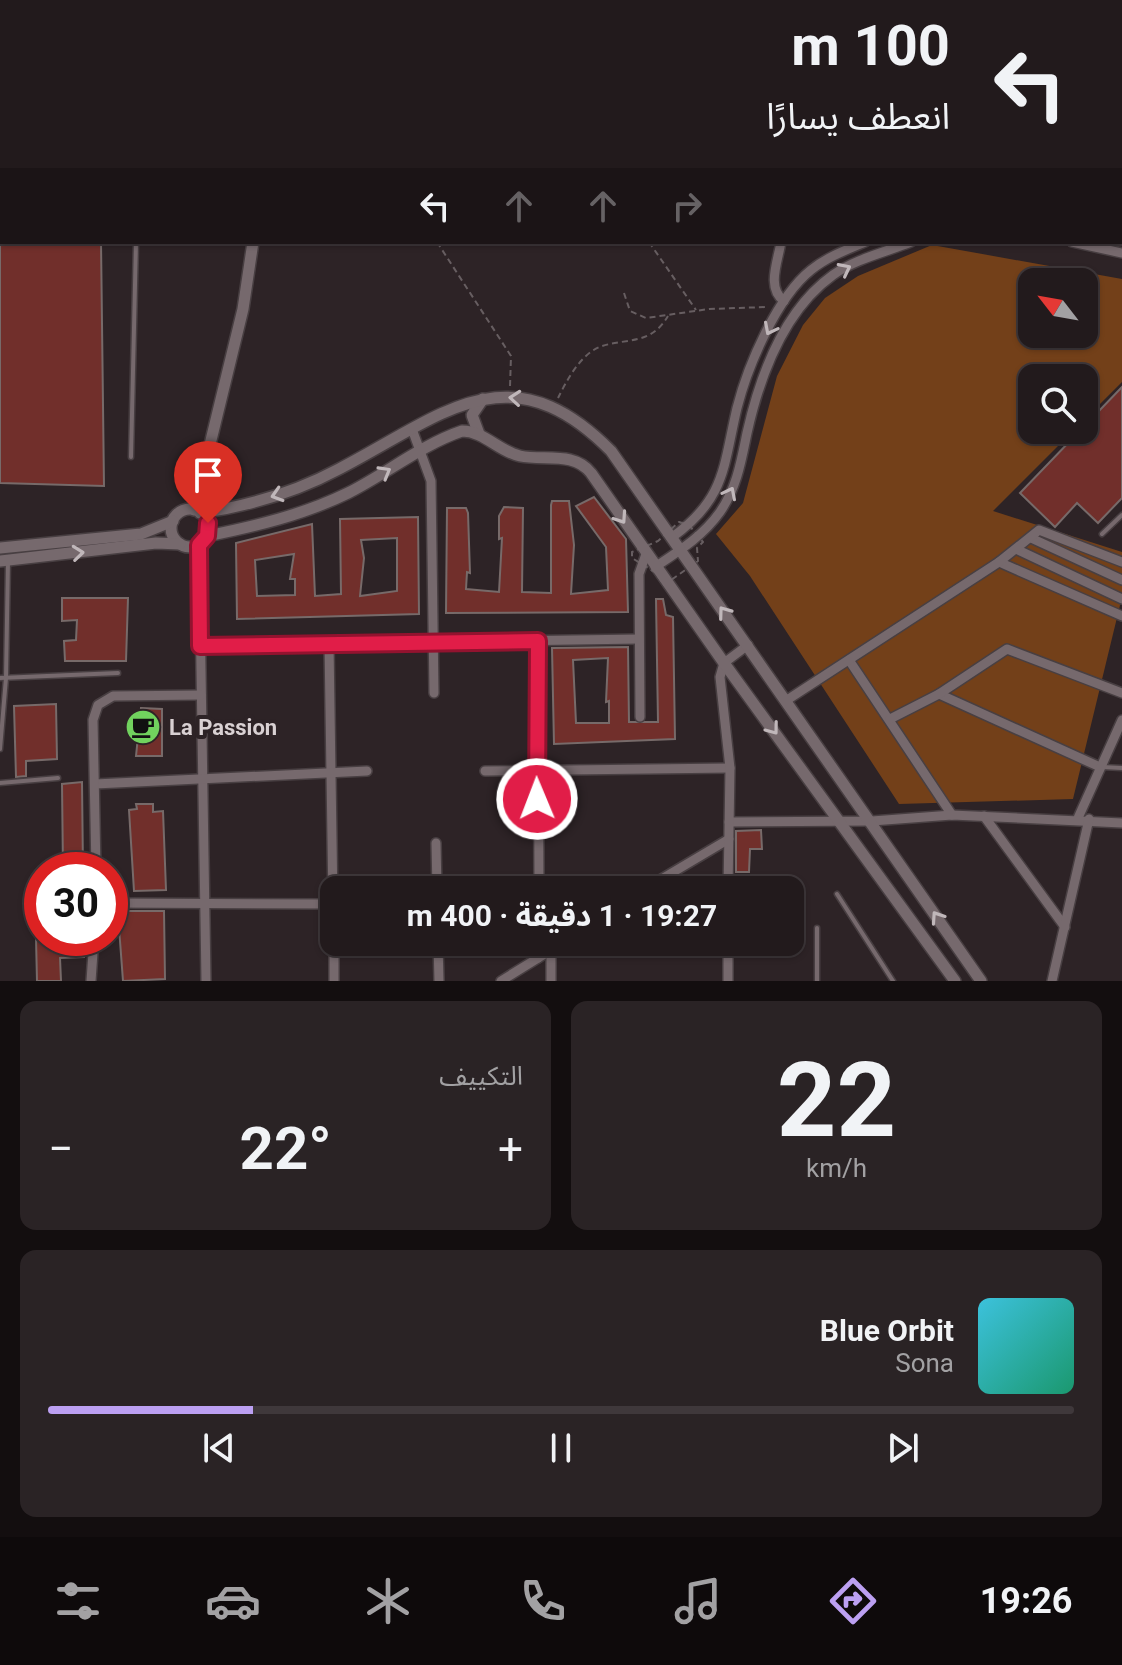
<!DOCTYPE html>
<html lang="ar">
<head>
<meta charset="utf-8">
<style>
	body { margin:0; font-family:Roboto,"Noto Sans Arabic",sans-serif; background:#2a2325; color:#f1f3f6; direction:rtl; height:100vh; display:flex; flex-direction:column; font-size:30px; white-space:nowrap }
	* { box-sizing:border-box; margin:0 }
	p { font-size:26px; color:#a2a1a3 }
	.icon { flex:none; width:44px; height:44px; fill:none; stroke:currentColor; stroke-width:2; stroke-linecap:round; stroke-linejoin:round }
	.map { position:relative; height:981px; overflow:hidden; direction:ltr }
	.details { display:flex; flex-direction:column; gap:20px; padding:20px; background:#130e0f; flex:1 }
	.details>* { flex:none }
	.guide { position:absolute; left:0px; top:0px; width:1122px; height:244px; box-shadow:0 2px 6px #0004,0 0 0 2px #3f383b; direction:rtl; background:#221a1c; color:#f1f3f6; overflow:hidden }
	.needle { width:52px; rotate:301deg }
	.buttons { position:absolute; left:1018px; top:268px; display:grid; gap:16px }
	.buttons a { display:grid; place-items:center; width:80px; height:80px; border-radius:16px; background:#221a1c; box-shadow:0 2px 6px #0004,0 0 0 2px #3f383b; font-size:40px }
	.speed { position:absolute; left:24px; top:852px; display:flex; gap:16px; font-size:40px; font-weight:700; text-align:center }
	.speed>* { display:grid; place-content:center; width:104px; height:104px; border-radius:50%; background:#221a1c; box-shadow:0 2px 6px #0004,0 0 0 2px #3f383b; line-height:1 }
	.speed .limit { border:12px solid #d22; background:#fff; color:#111 }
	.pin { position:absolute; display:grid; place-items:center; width:68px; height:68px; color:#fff; margin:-82px -34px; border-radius:50% 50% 50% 0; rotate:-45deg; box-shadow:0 0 8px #0007 }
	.pin .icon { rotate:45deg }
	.me { position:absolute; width:88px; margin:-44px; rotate:359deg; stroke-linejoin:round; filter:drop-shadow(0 0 6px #0008) }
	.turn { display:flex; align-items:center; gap:28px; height:168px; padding:0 40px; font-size:36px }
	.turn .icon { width:104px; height:104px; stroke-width:2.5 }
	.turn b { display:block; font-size:56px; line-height:68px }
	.lanes { display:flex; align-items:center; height:76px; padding:0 40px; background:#0003; justify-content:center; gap:40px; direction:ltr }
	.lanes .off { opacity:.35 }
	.big { font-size:60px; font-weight:700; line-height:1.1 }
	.details .card { flex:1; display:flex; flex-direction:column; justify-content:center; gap:12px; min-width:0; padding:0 28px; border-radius:16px; background:#2a2325 }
	.details .dial { align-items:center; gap:0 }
	.dial b { font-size:104px; line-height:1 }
	.song { display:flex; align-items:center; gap:24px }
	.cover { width:96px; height:96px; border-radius:12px; background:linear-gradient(135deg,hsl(190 70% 55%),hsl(160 70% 35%)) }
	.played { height:8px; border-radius:4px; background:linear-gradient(90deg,#bca0f2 20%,#3f383b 20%) }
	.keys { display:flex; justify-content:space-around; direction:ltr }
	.heat { display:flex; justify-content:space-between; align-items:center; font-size:44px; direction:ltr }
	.details .tiles { flex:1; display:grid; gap:20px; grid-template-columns:1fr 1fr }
	.card:last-child { grid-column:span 2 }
	.trip { position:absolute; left:320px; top:876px; width:484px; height:80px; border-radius:16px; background:#221a1c; box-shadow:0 2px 6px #0004,0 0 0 2px #3f383b; font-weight:700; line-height:80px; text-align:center; direction:rtl }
	.dock { display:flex; height:128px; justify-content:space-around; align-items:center; background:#0e0a0b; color:#a2a1a3 }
	.dock .icon { width:56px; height:56px }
	.dock .current { color:#bca0f2 }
	.dock b { font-size:36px; color:#f1f3f6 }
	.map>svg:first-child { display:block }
</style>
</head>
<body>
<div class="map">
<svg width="1122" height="981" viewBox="0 0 1122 981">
	<rect width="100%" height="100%" fill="#2d2326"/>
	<path fill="#734019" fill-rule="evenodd" d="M 932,245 L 1122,279 L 1122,382 L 1084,420 L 1084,378 L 1032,378 L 1032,430 L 1074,430 L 993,511 L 1122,552 L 1122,597 L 1073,799 L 899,804 L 750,576 L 716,534 L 743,503 L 777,376 L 803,325 L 825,298 L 858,276 ZM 1032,282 L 1084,282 L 1084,334 L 1032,334 Z"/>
	<g fill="#712f2b" stroke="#776a69" stroke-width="2" fill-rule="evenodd">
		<polygon points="0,242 101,242 104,486 0,483"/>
		<polygon points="1122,387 1122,498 1098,523 1077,503 1055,527 1020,493"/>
		<polygon points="594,497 626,539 628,612 446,613 447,508 466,508 468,513 470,573 467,572 466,589 499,592 502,538 499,539 499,516 504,507 523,508 522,592 551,593 551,505 552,501 569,501 574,545 571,594 608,590 606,547 576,506"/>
		<path d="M 418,517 L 419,614 L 237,619 L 236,543 L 312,524 L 315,596 L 341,594 L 340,519 ZM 397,538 L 397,591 L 360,596 L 364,558 L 361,540 ZM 294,554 L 290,579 L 295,579 L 295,595 L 257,596 L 255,560 Z"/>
		<polygon points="62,598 128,598 126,661 65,661 64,641 76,640 77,620 62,621"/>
		<path d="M 656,599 L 663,599 L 666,615 L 673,617 L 675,739 L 554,744 L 552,648 L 628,647 L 629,722 L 658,722 ZM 608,658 L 606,702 L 609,701 L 609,723 L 576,723 L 573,660 Z"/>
		<polygon points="56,704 57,759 26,761 26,776 16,777 14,706"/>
		<polygon points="141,708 162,709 162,756 136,756"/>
		<polygon points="82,782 83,870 63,870 62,784"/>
		<polygon points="136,804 153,804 153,812 163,811 166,890 134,891 129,810 137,809"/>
		<polygon points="761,830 762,849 750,849 749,872 736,872 736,831"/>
		<polygon points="129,911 164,911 165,979 123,981 118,914"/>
		<polygon points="36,938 84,938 84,957 60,958 61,981 37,981"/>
	</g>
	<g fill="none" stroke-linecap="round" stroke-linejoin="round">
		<defs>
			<g id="service">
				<polyline points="126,0 126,2"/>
				<polyline points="1011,2 1011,0"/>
				<polyline points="1120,32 1122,32"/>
				<polyline points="1120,218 1122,218"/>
				<polyline points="131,457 136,242"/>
				<polyline points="1102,534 1122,515"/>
				<polyline points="0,678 118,673"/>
				<polyline points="0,749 6,678 8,561"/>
				<polyline points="1102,767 1122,768"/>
				<polyline points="0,783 58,778"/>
				<polyline points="837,894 893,981"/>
				<polyline points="817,981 817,928"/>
			</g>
			<g id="minor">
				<polyline points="782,0 782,2"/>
				<polyline points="1120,237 1122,237"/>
				<path d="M 781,242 C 778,261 766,288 784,301"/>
				<polyline points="1072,242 1122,253"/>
				<polyline points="412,429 431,481 434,693"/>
				<path d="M 671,538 C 726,499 723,467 737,408 C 748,365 777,297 811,270 C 827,257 846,250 865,242"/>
				<polyline points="1031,538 1122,580"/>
				<polyline points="199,545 206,981"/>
				<polyline points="1016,549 1122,599"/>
				<polyline points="999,562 1122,616"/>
				<path d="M 655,567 C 679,551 703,536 720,512 C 737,487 741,462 747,433 C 760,375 784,310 833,275 C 855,259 886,252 911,242"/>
				<polyline points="538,641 539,890"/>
				<polyline points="329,644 333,904"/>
				<polyline points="200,646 639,639"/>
				<polyline points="849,660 952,815"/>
				<polyline points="939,694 1100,767"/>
				<polyline points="787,700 999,562 1039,530 1122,562"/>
				<polyline points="640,717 639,574 646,554"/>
				<polyline points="890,719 939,694 1007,649 1122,693"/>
				<polyline points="485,771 730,768"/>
				<polyline points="95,784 367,771"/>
				<polyline points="984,816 1065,927"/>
				<polyline points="1078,818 1122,720"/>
				<polyline points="729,822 872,821 952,815 1122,823"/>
				<polyline points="436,843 437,890"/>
				<polyline points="96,870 93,720 98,705 113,696 201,695"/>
				<polyline points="643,890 729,839"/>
				<polyline points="728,890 730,768 720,677 724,663 748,645"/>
				<polyline points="110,903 334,904"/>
				<polyline points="438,942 439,981"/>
				<polyline points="728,942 728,981"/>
				<polyline points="334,952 334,981"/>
				<polyline points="538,958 538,942"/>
				<polyline points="91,981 94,938"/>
				<polyline points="501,981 564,942"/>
				<polyline points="551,981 551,950"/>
				<polyline points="1052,981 1089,819"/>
			</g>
			<g id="tertiary">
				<polyline points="246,2 246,0"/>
				<polyline points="479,434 472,415 483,399"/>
				<circle cx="190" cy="528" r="19"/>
				<polyline points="194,510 243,309 253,242"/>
				<path d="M 200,513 C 249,506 296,492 339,469 C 443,415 509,348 611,451 L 981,981"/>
				<path d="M 207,536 C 256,526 303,515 348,493 C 386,474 421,445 462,431 C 484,431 498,451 520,456 C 544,461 574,451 591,473 L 724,663 L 955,981"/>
				<polyline points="0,548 141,534 173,521"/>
				<polyline points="0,561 156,543 180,544"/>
			</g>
		</defs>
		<use href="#service" stroke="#483f42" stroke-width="7"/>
		<use href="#minor" stroke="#483f42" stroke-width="12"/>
		<use href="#tertiary" stroke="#483f42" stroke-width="14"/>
		<g stroke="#675e61" stroke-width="2" stroke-dasharray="6 4" stroke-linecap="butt">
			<polyline points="437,242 511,356 510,387"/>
			<polyline points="649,242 696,310"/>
			<polyline points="624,293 630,311 646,318 709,309 767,307"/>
			<path d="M 558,398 C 567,380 581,353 602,346 C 628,338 651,345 668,316"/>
			<polygon points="679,522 689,525 703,542 697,548 698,561 664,585 656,573 632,558 632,552 658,541"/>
		</g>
		<use href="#service" stroke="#76696d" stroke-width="4"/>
		<use href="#minor" stroke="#76696d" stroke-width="9"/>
		<use href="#tertiary" stroke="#76696d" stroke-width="11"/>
	</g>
	<defs><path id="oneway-chevron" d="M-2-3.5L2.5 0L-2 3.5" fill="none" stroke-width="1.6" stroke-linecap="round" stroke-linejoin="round" transform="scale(2)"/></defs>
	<g stroke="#c0b7ba">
		<use href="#oneway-chevron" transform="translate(845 269) rotate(-27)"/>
		<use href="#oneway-chevron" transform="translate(770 329) rotate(117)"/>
		<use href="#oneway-chevron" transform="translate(515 398) rotate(-175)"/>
		<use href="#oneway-chevron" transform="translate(385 472) rotate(-30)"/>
		<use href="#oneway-chevron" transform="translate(730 493) rotate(-63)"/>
		<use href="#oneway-chevron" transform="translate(277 495) rotate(163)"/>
		<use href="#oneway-chevron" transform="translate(621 518) rotate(56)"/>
		<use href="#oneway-chevron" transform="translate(78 553) rotate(-6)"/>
		<use href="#oneway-chevron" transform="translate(724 612) rotate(-126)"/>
		<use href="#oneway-chevron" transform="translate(773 729) rotate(53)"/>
		<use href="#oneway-chevron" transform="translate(937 917) rotate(-124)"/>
	</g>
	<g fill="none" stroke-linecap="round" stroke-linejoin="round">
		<defs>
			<polyline id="route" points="208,523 207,536 199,545 200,646 538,641 537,799"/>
		</defs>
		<use href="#route" stroke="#92132f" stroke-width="20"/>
		<use href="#route" stroke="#e11d48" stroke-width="14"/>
	</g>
	<defs>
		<symbol id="cafe-disc" viewBox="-11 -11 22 22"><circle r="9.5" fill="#71d25e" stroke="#2d2326"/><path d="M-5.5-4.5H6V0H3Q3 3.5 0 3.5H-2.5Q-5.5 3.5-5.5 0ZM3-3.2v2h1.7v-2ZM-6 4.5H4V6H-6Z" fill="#111"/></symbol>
	</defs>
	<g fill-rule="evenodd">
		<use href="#cafe-disc" x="123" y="707" width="40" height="40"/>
	</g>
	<g text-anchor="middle" stroke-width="8" stroke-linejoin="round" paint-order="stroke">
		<g font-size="22" font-weight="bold" fill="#d9d1d3" stroke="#2d2326" text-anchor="start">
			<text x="169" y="735">La Passion</text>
		</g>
	</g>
</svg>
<div class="buttons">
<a><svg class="needle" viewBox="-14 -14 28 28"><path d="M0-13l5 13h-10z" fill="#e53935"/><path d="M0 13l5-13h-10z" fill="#a2a1a3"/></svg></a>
<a><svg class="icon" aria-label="search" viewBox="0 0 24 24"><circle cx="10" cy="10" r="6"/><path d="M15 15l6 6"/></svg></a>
</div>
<div class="speed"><div class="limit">30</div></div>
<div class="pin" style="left:208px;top:523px;background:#d93025"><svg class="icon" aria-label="arrive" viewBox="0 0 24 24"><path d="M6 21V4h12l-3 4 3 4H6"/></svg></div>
<svg class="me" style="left:537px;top:799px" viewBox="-20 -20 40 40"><circle r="17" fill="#e11d48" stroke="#fff" stroke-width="3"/><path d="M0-11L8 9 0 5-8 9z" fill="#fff"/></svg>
<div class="trip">19:27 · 1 دقيقة · 400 m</div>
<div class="guide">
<div class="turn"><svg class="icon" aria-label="left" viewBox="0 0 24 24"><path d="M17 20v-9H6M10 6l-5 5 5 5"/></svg><div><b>100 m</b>انعطف يسارًا</div></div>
<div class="lanes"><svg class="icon" aria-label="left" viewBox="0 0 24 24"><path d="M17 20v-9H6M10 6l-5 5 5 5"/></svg><svg class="icon off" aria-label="ahead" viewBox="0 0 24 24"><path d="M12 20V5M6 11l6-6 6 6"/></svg><svg class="icon off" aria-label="ahead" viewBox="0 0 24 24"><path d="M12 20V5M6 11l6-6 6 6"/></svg><svg class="icon off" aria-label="right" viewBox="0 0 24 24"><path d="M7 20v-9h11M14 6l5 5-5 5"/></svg></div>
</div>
</div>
<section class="details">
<div class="tiles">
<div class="card dial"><b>22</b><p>km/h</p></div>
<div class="card"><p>التكييف</p>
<div class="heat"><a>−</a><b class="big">22°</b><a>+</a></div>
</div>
<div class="card">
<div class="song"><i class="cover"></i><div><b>Blue Orbit</b><p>Sona</p></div></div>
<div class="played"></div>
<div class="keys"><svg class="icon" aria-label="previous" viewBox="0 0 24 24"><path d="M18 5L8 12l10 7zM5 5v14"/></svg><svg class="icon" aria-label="pause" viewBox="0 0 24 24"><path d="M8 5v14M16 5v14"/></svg><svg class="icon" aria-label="next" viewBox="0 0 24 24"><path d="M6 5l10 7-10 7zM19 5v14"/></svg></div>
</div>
</div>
</section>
<nav class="dock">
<b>19:26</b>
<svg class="icon current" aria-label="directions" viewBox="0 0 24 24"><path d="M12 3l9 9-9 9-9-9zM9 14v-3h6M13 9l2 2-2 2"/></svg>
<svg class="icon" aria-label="music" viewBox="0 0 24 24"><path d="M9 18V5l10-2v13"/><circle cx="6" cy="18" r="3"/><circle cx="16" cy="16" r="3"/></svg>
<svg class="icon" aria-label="phone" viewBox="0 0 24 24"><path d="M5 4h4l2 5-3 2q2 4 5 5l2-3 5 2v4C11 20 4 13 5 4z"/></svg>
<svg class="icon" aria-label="climate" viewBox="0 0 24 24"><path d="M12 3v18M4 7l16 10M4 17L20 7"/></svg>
<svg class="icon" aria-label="car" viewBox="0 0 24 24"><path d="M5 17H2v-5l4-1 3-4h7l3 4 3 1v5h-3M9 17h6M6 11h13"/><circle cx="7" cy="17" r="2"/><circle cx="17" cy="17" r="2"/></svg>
<svg class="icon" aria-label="filters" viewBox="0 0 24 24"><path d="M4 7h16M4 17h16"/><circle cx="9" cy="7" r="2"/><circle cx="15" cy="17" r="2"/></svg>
</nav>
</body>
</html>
